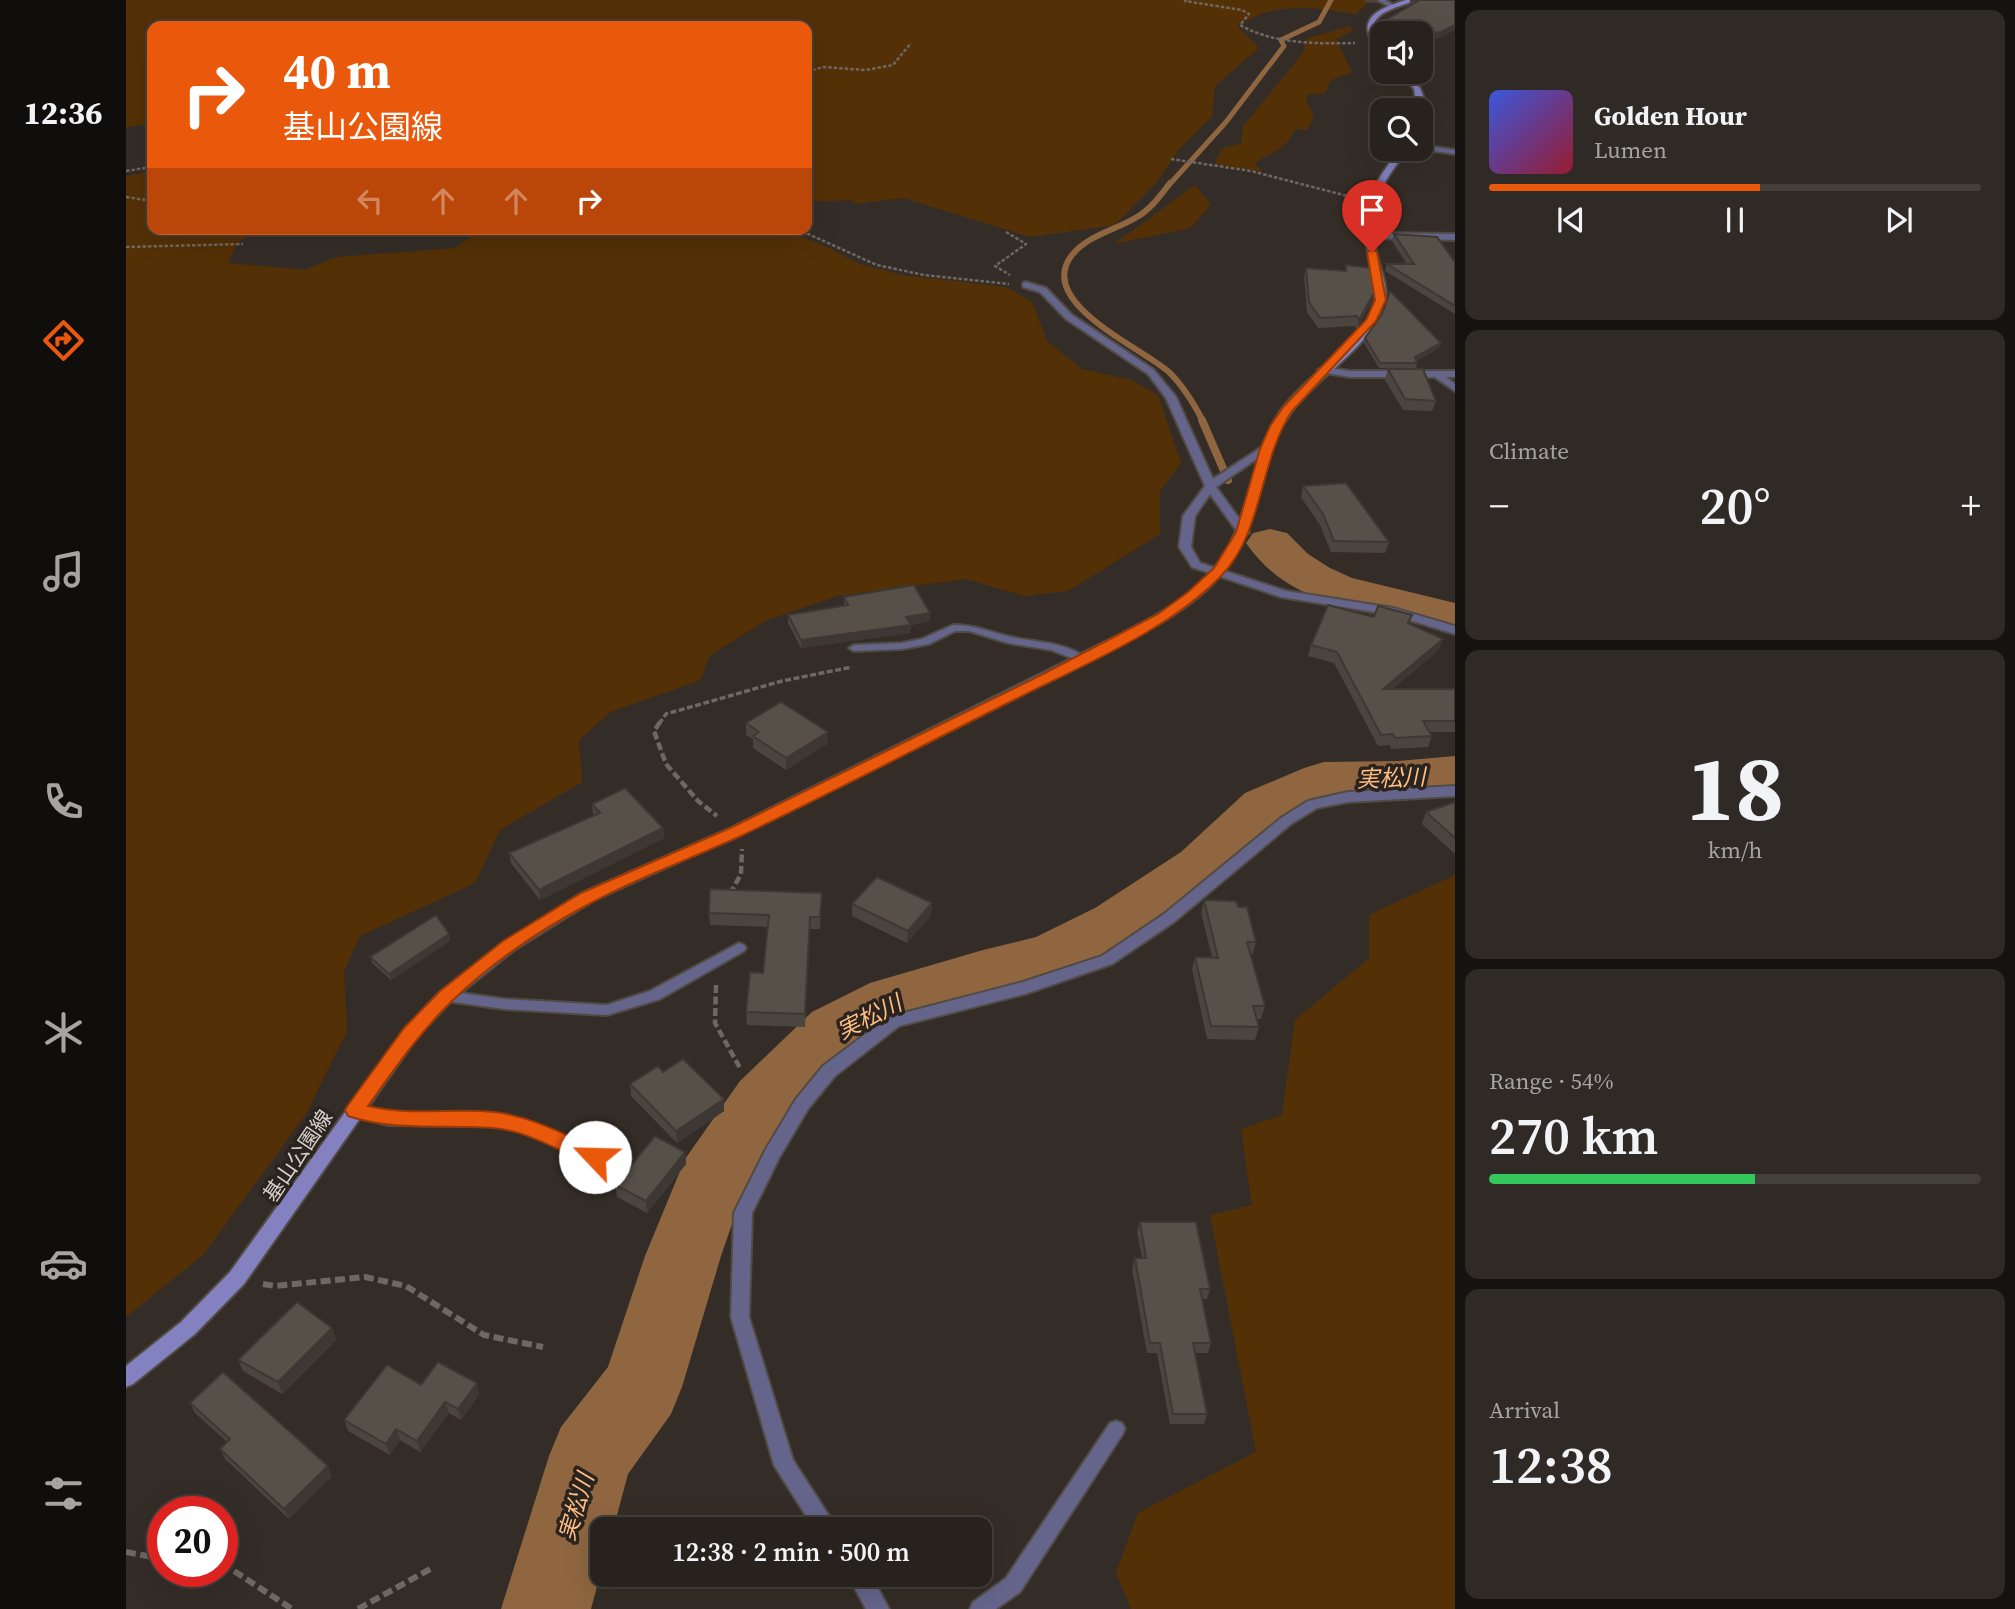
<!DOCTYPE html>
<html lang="en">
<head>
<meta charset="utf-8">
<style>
	body { margin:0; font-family:"Source Serif 4","Noto Sans JP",serif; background:#2f2a26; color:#f1f3f6; height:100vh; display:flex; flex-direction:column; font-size:26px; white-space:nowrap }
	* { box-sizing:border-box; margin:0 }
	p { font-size:23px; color:#a4a4a4 }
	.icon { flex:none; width:38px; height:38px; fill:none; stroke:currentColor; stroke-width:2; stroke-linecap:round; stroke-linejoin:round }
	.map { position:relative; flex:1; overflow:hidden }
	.drawer { display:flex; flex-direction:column; gap:10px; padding:10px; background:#151310; width:560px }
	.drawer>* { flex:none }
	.hud { position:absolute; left:21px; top:21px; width:665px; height:214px; border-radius:14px; box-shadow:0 7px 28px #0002,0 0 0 2px #433f3b; background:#ea580c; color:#fff; overflow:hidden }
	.tools { position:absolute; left:1244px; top:21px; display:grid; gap:14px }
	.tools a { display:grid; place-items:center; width:63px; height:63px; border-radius:14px; background:#27221d; box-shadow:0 7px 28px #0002,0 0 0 2px #433f3b; font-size:35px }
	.speed { position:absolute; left:21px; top:1496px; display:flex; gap:14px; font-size:35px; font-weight:700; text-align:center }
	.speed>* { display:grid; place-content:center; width:91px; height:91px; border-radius:50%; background:#27221d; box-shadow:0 7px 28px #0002,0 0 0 2px #433f3b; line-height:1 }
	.speed .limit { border:10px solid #d22; background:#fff; color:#111 }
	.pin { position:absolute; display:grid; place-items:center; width:60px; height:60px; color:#fff; margin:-72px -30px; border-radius:50% 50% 50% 0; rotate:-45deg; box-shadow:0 0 7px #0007 }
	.pin .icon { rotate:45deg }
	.me { position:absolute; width:77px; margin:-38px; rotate:294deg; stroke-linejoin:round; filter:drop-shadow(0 0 5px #0008) }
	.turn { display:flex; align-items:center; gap:24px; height:147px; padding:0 21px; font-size:32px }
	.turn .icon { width:91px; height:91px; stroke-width:2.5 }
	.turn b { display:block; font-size:49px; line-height:60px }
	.lanes { display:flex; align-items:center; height:66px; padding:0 21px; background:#0003; justify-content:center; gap:35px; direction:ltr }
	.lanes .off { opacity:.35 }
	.big { font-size:52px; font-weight:600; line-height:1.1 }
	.drawer .widget { flex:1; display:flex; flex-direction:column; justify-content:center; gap:10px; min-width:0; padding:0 24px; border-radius:14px; background:#2f2a26 }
	.drawer .dial { align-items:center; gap:0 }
	.dial b { font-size:91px; line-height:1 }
	.song { display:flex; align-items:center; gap:21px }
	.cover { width:84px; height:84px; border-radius:10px; background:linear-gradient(135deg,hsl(230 70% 55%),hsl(350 70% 35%)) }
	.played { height:7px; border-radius:4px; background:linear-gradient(90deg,#ea580c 55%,#433f3b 55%) }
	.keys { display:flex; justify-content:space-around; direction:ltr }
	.heat { display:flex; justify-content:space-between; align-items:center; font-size:38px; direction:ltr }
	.charge { height:10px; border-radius:5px; background:linear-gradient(90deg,#34c759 54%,#433f3b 0) }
	.trip { position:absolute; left:464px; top:1517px; width:402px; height:70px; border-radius:14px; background:#27221d; box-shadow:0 7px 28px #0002,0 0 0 2px #433f3b; font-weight:600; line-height:70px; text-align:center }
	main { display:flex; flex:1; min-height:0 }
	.tab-bar { display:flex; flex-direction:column; width:126px; justify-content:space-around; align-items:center; background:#100e0c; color:#a4a4a4 }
	.tab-bar .icon { width:49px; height:49px }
	.tab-bar .on { color:#ea580c }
	.tab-bar b { font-size:32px; color:#f1f3f6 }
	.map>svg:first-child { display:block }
</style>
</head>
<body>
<main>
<nav class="tab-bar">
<b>12:36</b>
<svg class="icon on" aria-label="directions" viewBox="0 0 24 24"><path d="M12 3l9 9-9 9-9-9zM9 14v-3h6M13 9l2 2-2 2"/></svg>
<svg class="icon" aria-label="music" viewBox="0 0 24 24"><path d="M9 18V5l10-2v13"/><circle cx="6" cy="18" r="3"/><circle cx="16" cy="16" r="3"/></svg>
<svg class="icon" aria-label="phone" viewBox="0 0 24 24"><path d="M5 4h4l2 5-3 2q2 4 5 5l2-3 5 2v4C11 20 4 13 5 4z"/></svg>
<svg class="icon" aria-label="climate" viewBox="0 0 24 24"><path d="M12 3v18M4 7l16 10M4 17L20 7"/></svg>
<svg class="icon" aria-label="car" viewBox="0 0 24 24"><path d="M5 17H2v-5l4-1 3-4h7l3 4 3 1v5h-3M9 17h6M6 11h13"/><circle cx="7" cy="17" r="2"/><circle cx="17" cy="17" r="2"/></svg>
<svg class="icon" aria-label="filters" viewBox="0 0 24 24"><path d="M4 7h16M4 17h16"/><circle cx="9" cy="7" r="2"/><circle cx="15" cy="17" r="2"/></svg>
</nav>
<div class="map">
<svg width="1329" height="1609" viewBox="0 0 1329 1609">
	<rect width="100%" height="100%" fill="#342d27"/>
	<g fill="#543006">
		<path d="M 0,0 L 1245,0 L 1230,14 C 1187,7 1150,1 1111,26 L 1133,48 L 1089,86 L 1086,116 L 1054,148 L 1030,183 L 989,225 L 904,237 L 777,198 L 729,204 L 725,200 L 681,202 L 681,26 L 26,26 L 26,124 L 0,127 Z"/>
		<path d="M 1223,26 L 1228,30 L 1210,39 L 1226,72 L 1205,80 L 1199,93 L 1181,95 L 1180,100 L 1188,116 L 1182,130 L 1169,129 C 1163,148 1143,153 1128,164 L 1137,172 L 1089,164 L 1095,149 L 1115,143 L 1117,126 L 1177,53 L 1180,39 Z"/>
		<polygon points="26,171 26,229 138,229 112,242 102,263 179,270 210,257 329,248 357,229 657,229 703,248 733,264 776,275 880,287 906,302 921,341 956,369 1005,380 1032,395 1055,463 1034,491 1034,534 942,591 898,596 840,579 712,596 641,620 583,656 575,680 484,712 453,740 456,782 374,830 349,883 234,936 218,971 221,1031 180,1114 77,1255 0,1317 0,176"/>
		<polygon points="1069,185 1085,205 1064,228 988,244"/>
		<polygon points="1329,875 1329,1609 1005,1609 990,1573 1012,1513 1130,1452 1084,1215 1126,1205 1115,1129 1156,1115 1169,1020 1243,958 1243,915"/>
	</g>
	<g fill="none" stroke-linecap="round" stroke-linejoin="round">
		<polyline stroke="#8f6640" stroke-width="5" points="1043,185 1100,122 1158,46 1155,40 1193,22 1205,0"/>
		<path stroke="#8f6640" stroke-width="6" d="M 1044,183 C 1034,196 1025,209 1011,217 C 990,230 962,235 946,255 C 908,303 1019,349 1044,373 C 1058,387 1068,404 1077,421"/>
		<polyline stroke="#8f6640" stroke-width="8" points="1076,420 1102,480"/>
		<g fill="#8f6640" fill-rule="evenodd">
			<path d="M 1144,529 L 1161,533 L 1182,554 L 1204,568 L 1226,578 L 1329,603 L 1329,634 C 1311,630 1294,624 1276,620 C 1217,608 1157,597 1120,543 L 1127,533 Z"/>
			<polygon points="1329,756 1329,794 1272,799 1206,800 1159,821 1097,882 1013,940 950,974 790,1019 734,1048 664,1121 617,1192 595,1256 556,1387 545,1414 502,1474 487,1530 476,1530 476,1568 465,1609 375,1609 423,1456 435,1427 482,1367 519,1256 559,1159 614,1081 686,1012 744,983 857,950 910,937 969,908 1055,852 1119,793 1178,768 1198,762 1272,761"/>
		</g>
		<defs>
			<g id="service">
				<polygon points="1310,374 1316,374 1329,384 1329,391 1310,378"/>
				<path d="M 827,625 C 848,625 862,631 881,636 C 908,643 939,641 962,659 L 956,662 L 925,650 L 882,643 L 843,631 L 829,631 L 803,644 L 776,649 L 728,651 L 723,648 L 728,645 L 776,643 L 796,639 Z"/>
				<polygon points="613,943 618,945 620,948 618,951 534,999 481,1015 378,1009 320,1001 315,1000 313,996 315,992 320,991 378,999 481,1005 524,991"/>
				<polygon points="229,1104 262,1113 368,1114 399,1120 474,1153 477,1157 474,1161 469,1163 397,1132 368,1126 262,1125 224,1114 222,1110 224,1106"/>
				<polygon points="990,1421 996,1423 999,1429 996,1435 894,1592 870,1609 844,1609 847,1602 880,1578 984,1423"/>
			</g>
			<g id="minor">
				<polygon points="1251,0 1259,0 1269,6 1264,7"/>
				<polygon points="1295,145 1329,150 1329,154 1293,149 1295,149"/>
				<polygon points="1238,233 1329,234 1329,240 1241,238 1238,237"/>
				<polygon points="900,282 920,288 946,315 1028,370 1050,397 1087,479 1136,447 1140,446 1145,449 1090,487 1123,532 1121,534 1113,534 1084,494 1069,516 1065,547 1074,563 1160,591 1267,608 1329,626 1329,634 1267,615 1155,597 1066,567 1053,547 1057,516 1079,486 1040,398 1022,374 940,319 914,292 897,287 897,283"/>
				<polygon points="1197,367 1224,371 1329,371 1329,377 1224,377 1194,372 1192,370"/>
				<polygon points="1329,786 1329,796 1222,802 1191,808 1165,824 1048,922 986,964 899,994 773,1026 709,1076 682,1109 653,1158 626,1213 623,1317 667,1460 712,1530 689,1530 648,1465 605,1317 608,1213 640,1149 670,1099 697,1066 762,1017 897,982 976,956 1038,914 1155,818 1182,801 1222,792"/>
				<polygon points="722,1575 745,1575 763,1609 740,1609"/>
			</g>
			<g id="secondary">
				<path d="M 1280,0 L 1290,0 C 1276,7 1241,11 1248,35 C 1250,43 1256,46 1256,55 L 1254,54 C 1228,22 1246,10 1280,0 Z"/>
				<path d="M 1274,72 L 1281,72 C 1292,83 1301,95 1298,112 L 1291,110 L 1288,89 Z"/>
				<path d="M 1274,149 L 1282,149 C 1252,189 1239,209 1252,260 C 1256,273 1262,288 1259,302 C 1248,345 1193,375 1167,410 C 1147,435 1140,467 1131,498 C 1109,579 1073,603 1001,641 L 615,834 L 466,901 L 388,950 L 326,1000 L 291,1037 L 118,1284 L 69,1334 L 7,1384 L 0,1387 L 0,1366 L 55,1322 L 104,1272 L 279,1029 L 314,992 L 378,942 L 456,893 L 605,828 L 993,635 C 1026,618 1064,599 1088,569 C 1126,523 1122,458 1156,409 C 1181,374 1238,344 1249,302 C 1253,288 1247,273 1244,260 C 1231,210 1244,188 1274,149 Z"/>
			</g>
		</defs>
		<use href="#service" stroke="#514b45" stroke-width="4"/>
		<use href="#minor" stroke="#514b45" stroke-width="4"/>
		<use href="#secondary" stroke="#514b45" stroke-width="4"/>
		<g stroke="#6e6863" stroke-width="2.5" stroke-dasharray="3.5 2" stroke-linecap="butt">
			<path d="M 1061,0 L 1059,1 L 1116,10 L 1123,14 L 1114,25 C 1147,44 1191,44 1229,43"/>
			<polyline points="681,72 697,67 740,70 767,65 785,43"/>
			<polyline points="1045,159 1125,171 1229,198"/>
			<polyline points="0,171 26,167"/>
			<polyline points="0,197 26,201"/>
			<polyline points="671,229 751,265 798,275 883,284"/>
			<polyline points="880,232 900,244 869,266 884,275"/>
			<polyline points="0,247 117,244"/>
		</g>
		<polyline stroke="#6e6863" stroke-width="3.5" stroke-dasharray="6 2.5" stroke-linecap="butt" points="533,724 540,714 656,681 726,667"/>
		<g stroke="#6e6863" stroke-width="4.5" stroke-dasharray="8 3.5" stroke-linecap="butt">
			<polyline points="534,722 528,731 540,764 572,801 591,816"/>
			<polyline points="604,894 615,874 616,849"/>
			<polyline points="590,985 589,1023 614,1068"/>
		</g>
		<g stroke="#6e6863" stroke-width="6" stroke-dasharray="10 4.5" stroke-linecap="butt">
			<polyline points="137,1284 149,1286 239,1277 280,1286 358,1335 417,1347"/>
			<polyline points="0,1552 37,1559"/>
			<polyline points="96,1563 166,1609"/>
			<polyline points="232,1609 306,1568"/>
		</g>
		<use href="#service" fill="#65648b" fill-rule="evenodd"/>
		<use href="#minor" fill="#65648b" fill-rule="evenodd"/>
		<use href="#secondary" fill="#8381bf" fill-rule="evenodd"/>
	</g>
	<g fill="#4b453f">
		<polygon points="1239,0 1252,0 1251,3 1239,2"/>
		<polygon points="1284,0 1329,0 1314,38 1295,40 1295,33 1256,33 1252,37 1250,30 1251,25 1283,6"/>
		<polygon points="1268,234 1329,262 1329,314 1259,271 1261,264 1281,264 1266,241"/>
		<polygon points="1220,265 1249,291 1246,301 1231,330 1229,326 1192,328 1181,312 1178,277 1180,268 1219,271"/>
		<polygon points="1239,338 1315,343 1313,348 1290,361 1291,363 1290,368 1253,368 1238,343"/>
		<polygon points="1262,369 1310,401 1306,411 1277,410 1259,380"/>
		<polygon points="1177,486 1263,542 1259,553 1205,552 1194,525 1175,497"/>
		<polygon points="718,597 804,613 804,621 785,625 784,633 675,648 662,623 662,615 718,605"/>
		<polygon points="1248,617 1283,624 1313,650 1266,689 1329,689 1329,732 1303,732 1306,736 1302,747 1265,749 1264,745 1252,746 1208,663 1182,656 1185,645"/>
		<polygon points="620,723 702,732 701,744 660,770 627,748 627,739 620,735"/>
		<polygon points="1329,802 1329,854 1296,824 1300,812"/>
		<polygon points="466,804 537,828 538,838 414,900 385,863 383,853 468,816 467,814"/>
		<polygon points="696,893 694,929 684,929 679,1027 621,1025 620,1012 637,973 642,927 584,925 583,913"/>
		<polygon points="1078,900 1112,907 1130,942 1127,954 1125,954 1139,1006 1135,1019 1130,1019 1133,1027 1129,1040 1081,1039 1066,969 1069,957 1086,957 1075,913"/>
		<polygon points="806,903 805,915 781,943 726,916 726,904"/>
		<polygon points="323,934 324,941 265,980 246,963 244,957"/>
		<polygon points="537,1072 598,1099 598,1111 551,1143 505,1096 504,1084"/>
		<polygon points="559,1152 560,1164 521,1213 491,1197 489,1185"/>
		<polygon points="1014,1222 1084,1289 1081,1299 1076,1299 1085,1343 1082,1353 1069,1353 1081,1414 1078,1424 1044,1424 1031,1353 1021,1353 1006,1269 1009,1258 1016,1258 1011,1232"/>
		<polygon points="206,1328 210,1340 156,1394 117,1371 112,1360"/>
		<polygon points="351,1383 353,1395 335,1420 323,1413 294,1452 274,1440 264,1455 222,1431 218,1420 295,1385"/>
		<polygon points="64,1403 206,1476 163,1519 99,1459 94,1449 101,1442 69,1413"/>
	</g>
	<g fill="#3d3833">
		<polygon points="1329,25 1329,30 1314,38 1295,40 1296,34"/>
		<polygon points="1287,28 1286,33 1256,33 1256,37 1252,37 1253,31"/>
		<polygon points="1249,291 1246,301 1231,330 1233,320"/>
		<polygon points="1315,343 1313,348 1287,362 1289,357"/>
		<polygon points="804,613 804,621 780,625 780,617"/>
		<polygon points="785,625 784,633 675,648 675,640"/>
		<polygon points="1317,639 1313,650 1253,700 1257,689"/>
		<polygon points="702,732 701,744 660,770 660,758"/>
		<polygon points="537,828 538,838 414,900 413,890"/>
		<polygon points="806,903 805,915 781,943 782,931"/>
		<polygon points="323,934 324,941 265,980 263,974"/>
		<polygon points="598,1099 598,1111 551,1143 550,1131"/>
		<polygon points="559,1152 560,1164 521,1213 520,1201"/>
		<polygon points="206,1328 210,1340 156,1394 152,1382"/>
		<polygon points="351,1383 353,1395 335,1420 332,1409"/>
		<polygon points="319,1402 323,1413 294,1452 291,1441"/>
		<polygon points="270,1429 274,1440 264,1455 260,1444"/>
		<polygon points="202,1466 206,1476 163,1519 158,1509"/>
	</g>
	<g fill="#575049" stroke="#3d3833" stroke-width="2">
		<polygon points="1285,0 1329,0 1329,25 1315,32 1296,34 1287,28 1253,31 1251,25 1292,1"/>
		<polygon points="1268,234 1311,237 1329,262 1329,306 1261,264 1288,264"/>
		<polygon points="1220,265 1246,268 1250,277 1249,291 1233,320 1231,316 1194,318 1183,302 1180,268 1220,271"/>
		<polygon points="1264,291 1315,343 1289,357 1291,363 1254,363 1239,338 1256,314"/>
		<polygon points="1262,369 1297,369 1310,401 1279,399"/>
		<polygon points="1220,483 1263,542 1208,541 1197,514 1177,486"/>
		<polygon points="788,585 804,613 780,617 785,625 675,640 662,615 722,605 718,597"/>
		<polygon points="1202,605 1248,617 1252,606 1286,615 1282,623 1317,639 1257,689 1329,689 1329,721 1297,721 1306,736 1269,738 1267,734 1255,735 1211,652 1185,645"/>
		<polygon points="655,702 702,732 660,758 627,736 633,732 620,723"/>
		<polygon points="499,788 537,828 413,890 383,853 474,813 466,804"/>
		<polygon points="1329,802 1329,838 1300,812"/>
		<polygon points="751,877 806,903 782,931 726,904"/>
		<polygon points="584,889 696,893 694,917 684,917 679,1014 620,1012 624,972 637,973 643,915 583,913"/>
		<polygon points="1078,900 1110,901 1112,907 1121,907 1130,942 1121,942 1139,1006 1127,1006 1133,1027 1085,1026 1069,957 1092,958"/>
		<polygon points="310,915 323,934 263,974 244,957"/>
		<polygon points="557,1059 598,1099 550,1131 504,1084 532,1066 537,1072"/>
		<polygon points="529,1136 559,1152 520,1201 489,1185"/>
		<polygon points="1014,1222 1070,1222 1084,1289 1074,1289 1085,1343 1067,1343 1081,1414 1047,1414 1034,1343 1024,1343 1009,1258 1020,1258"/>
		<polygon points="171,1302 206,1328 152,1382 112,1360"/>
		<polygon points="312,1362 351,1383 332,1409 319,1402 291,1441 270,1429 260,1444 218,1420 261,1365 295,1385"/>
		<polygon points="97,1372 202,1466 158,1509 94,1449 104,1439 64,1403"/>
	</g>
	<path fill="#ea580c" stroke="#983908" stroke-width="2" d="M 1246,249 L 1251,252 L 1260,300 L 1250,321 L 1166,411 C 1133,461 1138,530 1096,575 C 1044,630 957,665 890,699 C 799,744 708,792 615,836 C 567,858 515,876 467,902 C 417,928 365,963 325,1002 C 293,1033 268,1070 242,1106 C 284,1116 326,1108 368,1112 C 406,1116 441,1136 476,1151 L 479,1157 L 476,1163 L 469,1165 C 435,1153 404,1131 367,1128 C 318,1124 270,1132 222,1116 L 219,1110 L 222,1105 L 278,1028 L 314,991 L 377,941 L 455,893 L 604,828 L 917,674 L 1032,614 L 1062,592 L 1088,568 L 1110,532 L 1134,449 L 1144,426 L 1158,406 L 1240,320 L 1249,300 L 1241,252 Z"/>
	<g text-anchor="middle" stroke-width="7" stroke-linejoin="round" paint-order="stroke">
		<g font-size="21" fill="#d7d2ce" stroke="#2a231e">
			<text transform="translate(172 1156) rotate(-56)" y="7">基山公園線</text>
		</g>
		<g font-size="23" font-style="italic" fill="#ffbf84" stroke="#2a231e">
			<text transform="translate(1265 778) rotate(-2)" y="8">実松川</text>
			<text transform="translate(743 1017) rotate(-27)" y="8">実松川</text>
			<text transform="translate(450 1507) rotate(-73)" y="8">実松川</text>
		</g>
	</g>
</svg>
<div class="tools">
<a><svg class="icon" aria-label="sound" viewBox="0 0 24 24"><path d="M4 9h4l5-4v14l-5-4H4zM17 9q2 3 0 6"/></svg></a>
<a><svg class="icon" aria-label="search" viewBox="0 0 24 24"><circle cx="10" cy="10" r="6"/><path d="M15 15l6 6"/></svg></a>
</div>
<div class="speed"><div class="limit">20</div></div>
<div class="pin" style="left:1246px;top:252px;background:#d93025"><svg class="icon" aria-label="arrive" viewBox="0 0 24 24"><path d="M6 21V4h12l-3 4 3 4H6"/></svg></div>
<svg class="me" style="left:469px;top:1157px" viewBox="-20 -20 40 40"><circle r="19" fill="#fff"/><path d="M0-13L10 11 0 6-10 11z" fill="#ea580c"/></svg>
<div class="trip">12:38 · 2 min · 500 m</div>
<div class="hud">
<div class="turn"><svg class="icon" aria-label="right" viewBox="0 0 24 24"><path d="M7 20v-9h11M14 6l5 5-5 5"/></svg><div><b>40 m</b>基山公園線</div></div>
<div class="lanes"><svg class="icon off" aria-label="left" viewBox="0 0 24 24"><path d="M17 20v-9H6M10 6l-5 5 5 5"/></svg><svg class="icon off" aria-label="ahead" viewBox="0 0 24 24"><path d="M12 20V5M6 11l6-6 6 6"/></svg><svg class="icon off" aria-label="ahead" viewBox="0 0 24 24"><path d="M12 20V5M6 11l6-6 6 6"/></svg><svg class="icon" aria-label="right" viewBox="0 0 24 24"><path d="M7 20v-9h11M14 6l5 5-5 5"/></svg></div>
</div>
</div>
<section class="drawer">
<div class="widget">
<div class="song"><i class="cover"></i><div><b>Golden Hour</b><p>Lumen</p></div></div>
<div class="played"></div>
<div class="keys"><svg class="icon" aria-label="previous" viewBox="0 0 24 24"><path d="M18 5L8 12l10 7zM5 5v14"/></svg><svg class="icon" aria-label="pause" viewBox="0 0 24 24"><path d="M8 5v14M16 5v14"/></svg><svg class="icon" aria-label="next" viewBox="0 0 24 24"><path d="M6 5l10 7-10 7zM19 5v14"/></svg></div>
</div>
<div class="widget"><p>Climate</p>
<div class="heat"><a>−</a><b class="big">20°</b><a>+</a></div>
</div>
<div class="widget dial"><b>18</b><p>km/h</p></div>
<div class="widget"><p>Range · 54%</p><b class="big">270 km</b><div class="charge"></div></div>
<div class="widget"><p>Arrival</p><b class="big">12:38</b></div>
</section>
</main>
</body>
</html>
